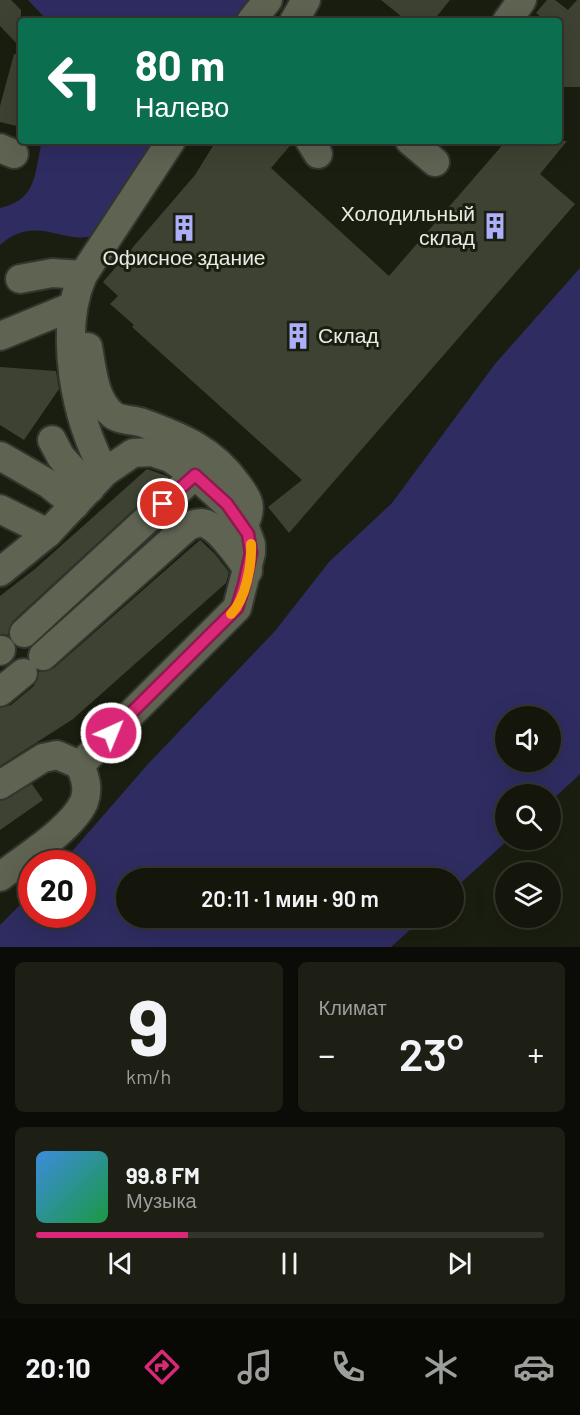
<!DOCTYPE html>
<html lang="ru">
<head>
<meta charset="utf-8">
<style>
	body { margin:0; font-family:Barlow,sans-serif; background:#1d1f15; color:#f1f3f6; height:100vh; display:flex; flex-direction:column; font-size:22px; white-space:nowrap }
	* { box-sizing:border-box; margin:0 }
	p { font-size:20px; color:#9d9f9d }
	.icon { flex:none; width:33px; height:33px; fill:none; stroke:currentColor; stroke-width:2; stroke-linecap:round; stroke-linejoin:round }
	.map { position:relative; height:947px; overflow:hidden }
	.panel { display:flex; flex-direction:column; gap:15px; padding:15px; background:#0b0c07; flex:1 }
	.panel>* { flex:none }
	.guide { position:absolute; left:18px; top:18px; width:544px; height:126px; border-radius:6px; box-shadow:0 6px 24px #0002,0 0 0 2px #33352d; background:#0b6e4f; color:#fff; overflow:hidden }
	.controls { position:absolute; left:495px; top:706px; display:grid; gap:12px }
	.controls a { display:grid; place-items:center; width:66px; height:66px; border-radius:50%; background:#14160c; box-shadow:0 6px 24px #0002,0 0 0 2px #33352d; font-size:30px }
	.speed { position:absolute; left:18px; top:850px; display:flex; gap:12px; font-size:30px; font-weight:700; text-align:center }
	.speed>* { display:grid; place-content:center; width:78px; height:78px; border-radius:50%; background:#14160c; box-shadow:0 6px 24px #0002,0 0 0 2px #33352d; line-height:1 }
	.speed .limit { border:9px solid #d22; background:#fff; color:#111 }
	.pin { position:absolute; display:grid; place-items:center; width:51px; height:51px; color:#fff; margin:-26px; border:3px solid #fff; border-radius:50%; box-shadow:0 2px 6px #0007 }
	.me { position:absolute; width:66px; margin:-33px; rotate:44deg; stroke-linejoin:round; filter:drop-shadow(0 0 4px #0008) }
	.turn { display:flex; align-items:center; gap:21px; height:126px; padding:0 18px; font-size:27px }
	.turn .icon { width:78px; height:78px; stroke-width:2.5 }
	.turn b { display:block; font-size:42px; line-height:51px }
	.big { font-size:45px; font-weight:600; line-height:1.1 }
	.panel .widget { flex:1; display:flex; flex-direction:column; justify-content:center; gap:9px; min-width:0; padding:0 21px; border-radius:9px; background:#1d1f15 }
	.panel .dial { align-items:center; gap:0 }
	.dial b { font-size:78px; line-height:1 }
	.song { display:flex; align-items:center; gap:18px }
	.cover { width:72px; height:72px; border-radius:9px; background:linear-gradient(135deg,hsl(210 70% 55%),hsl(140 70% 35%)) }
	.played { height:6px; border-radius:3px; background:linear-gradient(90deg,#db2777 30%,#33352d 30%) }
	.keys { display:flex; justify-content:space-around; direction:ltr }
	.heat { display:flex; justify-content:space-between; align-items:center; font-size:33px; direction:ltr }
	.panel .tiles { flex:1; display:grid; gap:15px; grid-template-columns:1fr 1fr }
	.widget:last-child { grid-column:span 2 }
	.trip { position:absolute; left:116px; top:868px; width:348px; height:60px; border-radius:30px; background:#14160c; box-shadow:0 6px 24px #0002,0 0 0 2px #33352d; font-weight:600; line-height:60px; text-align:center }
	.tab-bar { display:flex; height:96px; justify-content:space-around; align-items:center; background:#080905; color:#9d9f9d }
	.tab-bar .icon { width:42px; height:42px }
	.tab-bar .on { color:#db2777 }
	.tab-bar b { font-size:27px; color:#f1f3f6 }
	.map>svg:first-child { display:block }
</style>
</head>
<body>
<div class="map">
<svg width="580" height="947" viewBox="0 0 580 947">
	<rect width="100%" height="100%" fill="#1a1e10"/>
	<g fill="#2f2c61" fill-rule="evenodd">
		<polygon points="28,0 250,0 234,21 48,21"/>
		<path d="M 42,141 L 156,141 L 99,233 C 67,250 38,211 0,245 L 0,208 C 38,199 34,174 42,141 Z"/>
		<path d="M 580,268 L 580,774 L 551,801 L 550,795 L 506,795 L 506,840 L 508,840 L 453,890 L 453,879 L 126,879 L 126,918 L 423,918 L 391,947 L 0,947 L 0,925 L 31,894 L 32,915 L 82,915 L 82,864 L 61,864 L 148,764 L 275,631 L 329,562 L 392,503 L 495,364 ZM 506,717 L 550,717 L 550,762 L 506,762 Z"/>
	</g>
	<g fill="#3d4232">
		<polygon points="0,0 11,0 21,10 21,48 0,26"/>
		<polygon points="381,0 450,0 433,21 407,21"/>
		<polygon points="547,0 555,0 568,10 577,0 580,0 580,87 560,87 560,21 546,21 536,13"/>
		<polygon points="14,54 21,55 21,127 0,122 0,106"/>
		<polygon points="216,141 294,141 271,168 389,276 506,141 567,141 540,174 575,204 289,533 268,507 302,480 132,327 134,325 110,304 118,296 103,282 195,175"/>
		<polygon points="0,367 56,371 59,389 24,440 0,425"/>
		<polygon points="147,469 169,477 13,621 8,635 0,634 0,596 35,569"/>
		<polygon points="200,540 215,554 229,572 226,583 73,719 0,766 0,708 11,705 34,686 39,672 54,668"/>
		<polygon points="32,784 43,800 0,830 0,801"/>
	</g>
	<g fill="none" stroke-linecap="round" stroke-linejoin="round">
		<defs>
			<g id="minor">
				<polyline points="251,21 268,0"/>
				<polyline points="294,21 306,0"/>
				<polyline points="507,21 522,0"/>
				<polyline points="310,141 318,154"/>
				<polyline points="410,141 435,162"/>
				<polyline points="0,148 14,154"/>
				<polyline points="20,279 52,273 83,275"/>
				<polyline points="0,336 71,307"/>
				<path d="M 88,347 C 92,369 94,400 113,415 C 119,420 135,420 143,423 C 182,437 213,450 237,484 C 249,500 253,507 244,525"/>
				<polyline points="52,440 61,457 90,489"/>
				<polyline points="0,456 49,484 75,505"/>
				<polyline points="0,509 48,533"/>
				<path d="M 0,572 L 48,533 L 105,472 C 75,421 58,331 83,275 L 171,141"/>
				<polyline points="24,633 195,475"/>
				<polyline points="0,651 1,650"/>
				<path d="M 43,656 L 188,526 C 192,525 198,522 202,523 C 216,523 242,560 248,571"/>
				<polyline points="0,692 23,673"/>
				<polyline points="0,785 43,758 57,755 80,765"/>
				<path d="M 0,877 C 24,858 71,830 84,802 C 89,789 85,777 80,765 L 237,608 L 251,553 L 251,544 L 244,525 L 227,504 L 195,475 L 170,458 L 152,452 L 133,453 L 105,472"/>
			</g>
		</defs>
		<use href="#minor" stroke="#33352e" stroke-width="32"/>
		<use href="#minor" stroke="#5e6352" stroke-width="28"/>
	</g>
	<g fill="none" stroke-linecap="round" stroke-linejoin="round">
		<defs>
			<polyline id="route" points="111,733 237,608 244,585 251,553 248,534 227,504 195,475 163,504"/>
		</defs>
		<use href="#route" stroke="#8e194d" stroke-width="15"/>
		<use href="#route" stroke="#db2777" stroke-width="10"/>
		<path stroke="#f59e0b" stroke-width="10" d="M 231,614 C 246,599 252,564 251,544"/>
	</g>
	<defs>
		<symbol id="building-bare" viewBox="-9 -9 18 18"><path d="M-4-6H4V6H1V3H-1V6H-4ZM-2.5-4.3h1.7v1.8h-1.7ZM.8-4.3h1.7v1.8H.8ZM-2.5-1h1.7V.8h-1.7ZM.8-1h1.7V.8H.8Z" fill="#adaffb" stroke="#1a1e10" stroke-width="2.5" paint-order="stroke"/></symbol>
	</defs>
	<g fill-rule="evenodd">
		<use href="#building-bare" x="476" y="207" width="38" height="38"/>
		<use href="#building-bare" x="165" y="209" width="38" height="38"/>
		<use href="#building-bare" x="279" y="317" width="38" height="38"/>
	</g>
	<g text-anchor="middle" stroke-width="6" stroke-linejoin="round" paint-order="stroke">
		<g font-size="21" fill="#e8ebe2" stroke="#1a1e10" text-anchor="end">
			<text x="475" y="221">Холодильный<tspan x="475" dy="24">склад</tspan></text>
			<text x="184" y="265" text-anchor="middle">Офисное здание</text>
			<text x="318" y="343" text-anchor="start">Склад</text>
		</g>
	</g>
</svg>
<div class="controls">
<a><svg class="icon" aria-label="sound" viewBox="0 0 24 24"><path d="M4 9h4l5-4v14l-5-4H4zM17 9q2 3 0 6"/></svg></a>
<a><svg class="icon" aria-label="search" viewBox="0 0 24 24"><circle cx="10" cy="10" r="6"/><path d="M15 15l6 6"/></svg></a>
<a><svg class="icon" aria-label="layers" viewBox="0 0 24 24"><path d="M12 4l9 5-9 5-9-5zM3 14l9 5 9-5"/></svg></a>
</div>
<div class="speed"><div class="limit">20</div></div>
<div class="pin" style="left:163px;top:504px;background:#d93025"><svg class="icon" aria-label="arrive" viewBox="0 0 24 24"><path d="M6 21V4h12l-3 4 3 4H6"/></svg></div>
<svg class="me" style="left:111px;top:733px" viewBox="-20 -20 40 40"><circle r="17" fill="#db2777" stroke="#fff" stroke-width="3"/><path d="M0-11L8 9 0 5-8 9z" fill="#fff"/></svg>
<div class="trip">20:11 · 1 мин · 90 m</div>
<div class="guide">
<div class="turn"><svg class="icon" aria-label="left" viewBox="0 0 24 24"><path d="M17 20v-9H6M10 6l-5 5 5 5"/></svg><div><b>80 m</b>Налево</div></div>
</div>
</div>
<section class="panel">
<div class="tiles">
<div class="widget dial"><b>9</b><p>km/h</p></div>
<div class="widget"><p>Климат</p>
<div class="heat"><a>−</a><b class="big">23°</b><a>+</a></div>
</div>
<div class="widget">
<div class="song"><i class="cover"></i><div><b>99.8 FM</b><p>Музыка</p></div></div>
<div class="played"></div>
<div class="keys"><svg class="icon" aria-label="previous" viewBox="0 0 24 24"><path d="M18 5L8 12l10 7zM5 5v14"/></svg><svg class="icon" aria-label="pause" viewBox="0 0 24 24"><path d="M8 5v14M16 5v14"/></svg><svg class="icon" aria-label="next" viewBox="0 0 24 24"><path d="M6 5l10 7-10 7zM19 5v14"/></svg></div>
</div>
</div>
</section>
<nav class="tab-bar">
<b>20:10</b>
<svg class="icon on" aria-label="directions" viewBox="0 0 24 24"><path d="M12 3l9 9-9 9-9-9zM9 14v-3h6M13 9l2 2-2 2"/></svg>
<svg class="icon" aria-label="music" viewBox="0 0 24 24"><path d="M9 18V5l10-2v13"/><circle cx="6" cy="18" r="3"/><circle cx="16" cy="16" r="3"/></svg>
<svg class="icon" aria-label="phone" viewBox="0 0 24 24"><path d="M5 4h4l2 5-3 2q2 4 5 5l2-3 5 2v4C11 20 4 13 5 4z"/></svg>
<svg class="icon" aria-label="climate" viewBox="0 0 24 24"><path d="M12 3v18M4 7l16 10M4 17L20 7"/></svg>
<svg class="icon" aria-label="car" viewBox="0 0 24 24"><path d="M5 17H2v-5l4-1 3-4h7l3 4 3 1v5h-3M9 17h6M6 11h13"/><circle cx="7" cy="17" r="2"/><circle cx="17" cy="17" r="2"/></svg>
</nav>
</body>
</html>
